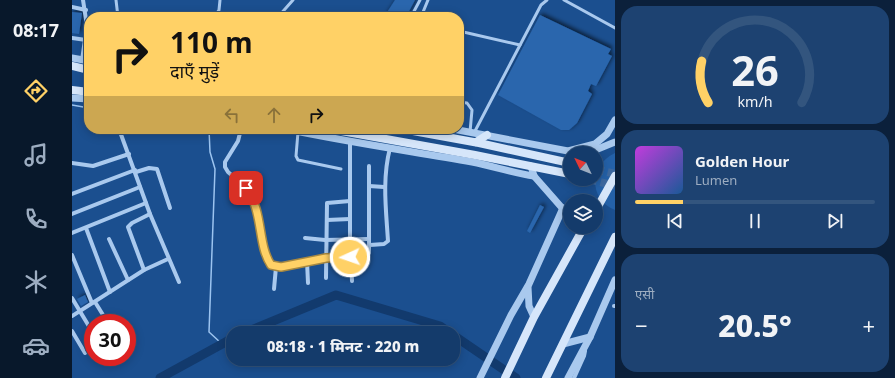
<!DOCTYPE html>
<html lang="hi">
<head>
<meta charset="utf-8">
<style>
	body { margin:0; font-family:"Noto Sans","Noto Sans Devanagari",sans-serif; background:#1d4271; color:#f1f3f6; height:100vh; display:flex; flex-direction:column; font-size:15px; white-space:nowrap }
	* { box-sizing:border-box; margin:0 }
	p { font-size:13px; color:#9dadc1 }
	.icon { flex:none; width:22px; height:22px; fill:none; stroke:currentColor; stroke-width:2; stroke-linecap:round; stroke-linejoin:round }
	.map { position:relative; flex:1; overflow:hidden }
	.sheet { display:flex; flex-direction:column; gap:6px; padding:6px; background:#0b203b; width:280px }
	.sheet>* { flex:none }
	.guide { position:absolute; left:12px; top:12px; width:380px; height:122px; border-radius:16px; box-shadow:0 2px 10px #0003,0 0 0 1px #33557e; background:#ffd166; color:#111; overflow:hidden }
	.needle { width:26px; rotate:313deg }
	.buttons { position:absolute; left:491px; top:146px; display:grid; gap:8px }
	.buttons a { display:grid; place-items:center; width:40px; height:40px; border-radius:50%; background:#143b6b; box-shadow:0 2px 10px #0003,0 0 0 1px #33557e; font-size:20px }
	.speed { position:absolute; left:12px; top:314px; display:flex; gap:8px; font-size:20px; font-weight:700; text-align:center }
	.speed>* { display:grid; place-content:center; width:52px; height:52px; border-radius:50%; background:#143b6b; box-shadow:0 2px 10px #0003,0 0 0 1px #33557e; line-height:1 }
	.speed .limit { border:6px solid #d22; background:#fff; color:#111 }
	.pin { position:absolute; display:grid; place-items:center; width:34px; height:34px; color:#fff; margin:-17px; border-radius:8px; box-shadow:0 2px 6px #0006 }
	.me { position:absolute; width:44px; margin:-22px; rotate:267deg; stroke-linejoin:round; filter:drop-shadow(0 0 3px #0008) }
	.turn { display:flex; align-items:center; gap:14px; height:84px; padding:0 20px; font-size:18px }
	.turn .icon { width:52px; height:52px; stroke-width:2.5 }
	.turn b { display:block; font-size:28px; line-height:34px }
	.lanes { display:flex; align-items:center; height:38px; padding:0 20px; background:#0003; justify-content:center; gap:20px; direction:ltr }
	.lanes .off { opacity:.35 }
	.big { font-size:30px; font-weight:800; line-height:1.1 }
	.sheet .tile { flex:1; display:flex; flex-direction:column; justify-content:center; gap:6px; min-width:0; padding:0 14px; border-radius:16px; background:#1d4271 }
	.sheet .dial { align-items:center; gap:0 }
	.dial svg { height:104px; overflow:visible; fill:none; stroke:#33557e; stroke-width:7; stroke-linecap:round; text-anchor:middle }
	.dial text { fill:#f1f3f6; stroke:none }
	.song { display:flex; align-items:center; gap:12px }
	.cover { width:48px; height:48px; border-radius:6px; background:linear-gradient(135deg,hsl(290 70% 55%),hsl(210 70% 35%)) }
	.played { height:4px; border-radius:2px; background:linear-gradient(90deg,#ffd166 20%,#33557e 20%) }
	.keys { display:flex; justify-content:space-around; direction:ltr }
	.heat { display:flex; justify-content:space-between; align-items:center; font-size:22px; direction:ltr }
	.trip { position:absolute; left:154px; top:326px; width:234px; height:40px; border-radius:16px; background:#143b6b; box-shadow:0 2px 10px #0003,0 0 0 1px #33557e; font-weight:800; line-height:40px; text-align:center }
	main { display:flex; flex:1; min-height:0 }
	.menu { display:flex; flex-direction:column; width:72px; justify-content:space-around; align-items:center; background:#08182b; color:#9dadc1 }
	.menu .icon { width:28px; height:28px }
	.menu .on { color:#ffd166 }
	.menu b { font-size:18px; color:#f1f3f6 }
	.map>svg:first-child { display:block }
</style>
</head>
<body>
<main>
<nav class="menu">
<b>08:17</b>
<svg class="icon on" aria-label="directions" viewBox="0 0 24 24"><path d="M12 3l9 9-9 9-9-9zM9 14v-3h6M13 9l2 2-2 2"/></svg>
<svg class="icon" aria-label="music" viewBox="0 0 24 24"><path d="M9 18V5l10-2v13"/><circle cx="6" cy="18" r="3"/><circle cx="16" cy="16" r="3"/></svg>
<svg class="icon" aria-label="phone" viewBox="0 0 24 24"><path d="M5 4h4l2 5-3 2q2 4 5 5l2-3 5 2v4C11 20 4 13 5 4z"/></svg>
<svg class="icon" aria-label="climate" viewBox="0 0 24 24"><path d="M12 3v18M4 7l16 10M4 17L20 7"/></svg>
<svg class="icon" aria-label="car" viewBox="0 0 24 24"><path d="M5 17H2v-5l4-1 3-4h7l3 4 3 1v5h-3M9 17h6M6 11h13"/><circle cx="7" cy="17" r="2"/><circle cx="17" cy="17" r="2"/></svg>
</nav>
<div class="map">
<svg width="543" height="378" viewBox="0 0 543 378">
	<defs>
		<filter id="shadow"><feDropShadow dx="2" dy="-2" stdDeviation="2" flood-color="#0009"/></filter>
	</defs>
	<rect width="100%" height="100%" fill="#1b4f8f"/>
	<path fill="#2461a8" d="M 543,153 L 543,210 C 516,199 517,165 543,153 Z"/>
	<g fill="none" stroke-linecap="round" stroke-linejoin="round">
		<g stroke="#9cc4f0" stroke-width="1.5">
			<polyline points="0,105 17,108"/>
			<polyline points="137,129 138,152 143,169 137,332 149,343"/>
		</g>
		<g stroke="#123a6d" stroke-width="9">
			<polyline points="172,333 264,295 368,326 378,333"/>
			<polyline points="381,335 444,378"/>
			<polyline points="88,378 161,338"/>
		</g>
	</g>
	<g fill="#2a66ad" filter="url(#shadow)">
		<polygon points="323,0 343,0 334,17 312,17"/>
		<polygon points="0,12 10,13 7,34 0,33"/>
		<polygon points="468,15 539,49 536,54 540,56 524,86 519,84 516,91 520,94 505,123 497,130 489,130 426,95"/>
		<polygon points="468,205 472,207 458,233 455,231"/>
		<polygon points="13,295 16,302 9,306 5,299"/>
	</g>
	<g fill="none" stroke-linecap="round" stroke-linejoin="round">
		<g stroke="#3d69a0" stroke-width="8" stroke-dasharray="8 4" stroke-linecap="butt">
			<polyline points="524,169 543,174"/>
			<polyline points="517,179 543,186"/>
		</g>
		<g stroke="#a9c9ee" stroke-width="3">
			<polyline points="44,0 46,17"/>
			<polyline points="492,0 543,28"/>
			<polyline points="142,17 147,10 148,0"/>
			<polyline points="206,17 221,0"/>
			<polyline points="339,17 348,0"/>
			<polyline points="349,17 356,0"/>
			<polyline points="387,31 448,45"/>
			<polyline points="387,102 395,103 400,110 398,132"/>
			<polyline points="226,132 224,156 226,160 269,169"/>
			<polyline points="402,133 469,5 475,0"/>
			<polyline points="365,135 366,129"/>
		</g>
		<g stroke="#a9c9ee" stroke-width="4">
			<polyline points="0,7 14,10"/>
			<polyline points="0,38 14,40"/>
			<polyline points="10,60 15,26 11,0"/>
			<polyline points="47,129 78,214 107,282"/>
			<polyline points="169,129 166,141 153,162 153,167 156,172 174,188 182,202 197,262 204,267 254,258 294,255 297,253 297,166"/>
			<polyline points="278,142 278,240 280,281"/>
			<polyline points="0,163 21,166 57,154"/>
			<polyline points="64,172 77,168 85,169 98,208"/>
			<polyline points="297,186 312,187"/>
			<polyline points="0,194 63,170"/>
			<polyline points="0,214 68,187"/>
			<polyline points="255,220 278,219"/>
			<polyline points="14,228 38,292"/>
			<polyline points="0,233 74,203"/>
			<polyline points="233,238 253,240 297,239"/>
			<polyline points="37,239 56,280"/>
			<path d="M 298,245 L 312,244 L 316,241 C 314,209 310,179 318,148"/>
			<polyline points="0,255 20,303"/>
			<polyline points="235,261 236,283"/>
			<polyline points="72,270 56,227 60,223 78,214"/>
			<polyline points="254,278 255,203 278,201"/>
			<polyline points="202,289 204,267"/>
			<polyline points="0,298 21,333"/>
			<polyline points="23,302 36,323"/>
			<polyline points="542,306 543,306"/>
			<polyline points="0,316 72,270 96,259"/>
			<polyline points="0,331 13,353"/>
			<polyline points="502,378 512,356 513,351"/>
		</g>
		<g stroke="#a9c9ee" stroke-width="7">
			<polyline points="0,58 17,61"/>
			<polyline points="0,98 17,99"/>
			<path d="M 214,129 C 275,142 338,151 400,162 C 421,166 441,173 462,176"/>
			<polyline points="381,129 496,151 523,144 535,134 543,120"/>
			<polyline points="516,153 543,142"/>
			<polyline points="459,166 462,176 498,217"/>
			<polyline points="456,287 457,306 462,317"/>
			<polyline points="491,344 518,337"/>
			<polyline points="408,378 439,315 457,284 491,208"/>
			<polyline points="496,378 518,337 543,280"/>
		</g>
		<g stroke="#d6e6fa" stroke-width="8">
			<polyline points="0,66 17,70"/>
			<polyline points="0,90 17,92"/>
			<polyline points="258,129 403,155 498,174"/>
			<polyline points="330,129 407,143 498,163"/>
			<polyline points="404,142 415,135"/>
			<polyline points="524,210 543,176"/>
			<polyline points="433,378 462,317 512,227"/>
			<polyline points="474,378 543,237"/>
		</g>
	</g>
	<g fill="none" stroke-linecap="round" stroke-linejoin="round">
		<defs>
			<path id="route" d="M 174,188 C 192,212 185,244 199,265 L 209,267 L 254,258 L 278,257"/>
		</defs>
		<use href="#route" stroke="#a68842" stroke-width="10"/>
		<use href="#route" stroke="#ffd166" stroke-width="7"/>
	</g>
</svg>
<div class="buttons">
<a><svg class="needle" viewBox="-14 -14 28 28"><path d="M0-13l5 13h-10z" fill="#e53935"/><path d="M0 13l5-13h-10z" fill="#9dadc1"/></svg></a>
<a><svg class="icon" aria-label="layers" viewBox="0 0 24 24"><path d="M12 4l9 5-9 5-9-5zM3 14l9 5 9-5"/></svg></a>
</div>
<div class="speed"><div class="limit">30</div></div>
<div class="pin" style="left:174px;top:188px;background:#d93025"><svg class="icon" aria-label="arrive" viewBox="0 0 24 24"><path d="M6 21V4h12l-3 4 3 4H6"/></svg></div>
<svg class="me" style="left:278px;top:257px" viewBox="-20 -20 40 40"><circle r="17" fill="#ffd166" stroke="#fff" stroke-width="3"/><path d="M0-11L8 9 0 5-8 9z" fill="#fff"/></svg>
<div class="trip">08:18 · 1 मिनट · 220 m</div>
<div class="guide">
<div class="turn"><svg class="icon" aria-label="right" viewBox="0 0 24 24"><path d="M7 20v-9h11M14 6l5 5-5 5"/></svg><div><b>110 m</b>दाएँ मुड़ें</div></div>
<div class="lanes"><svg class="icon off" aria-label="left" viewBox="0 0 24 24"><path d="M17 20v-9H6M10 6l-5 5 5 5"/></svg><svg class="icon off" aria-label="ahead" viewBox="0 0 24 24"><path d="M12 20V5M6 11l6-6 6 6"/></svg><svg class="icon" aria-label="right" viewBox="0 0 24 24"><path d="M7 20v-9h11M14 6l5 5-5 5"/></svg></div>
</div>
</div>
<section class="sheet">
<div class="tile dial"><svg viewBox="0 0 100 80">
<path d="M14 69A42 42 0 1 1 86 69"/>
<path d="M14 69A42 42 0 0 1 9 37" stroke="#ffd166"/>
<text x="50" y="56" font-size="32" font-weight="700">26</text>
<text x="50" y="72" font-size="11">km/h</text>
</svg></div>
<div class="tile">
<div class="song"><i class="cover"></i><div><b>Golden Hour</b><p>Lumen</p></div></div>
<div class="played"></div>
<div class="keys"><svg class="icon" aria-label="previous" viewBox="0 0 24 24"><path d="M18 5L8 12l10 7zM5 5v14"/></svg><svg class="icon" aria-label="pause" viewBox="0 0 24 24"><path d="M8 5v14M16 5v14"/></svg><svg class="icon" aria-label="next" viewBox="0 0 24 24"><path d="M6 5l10 7-10 7zM19 5v14"/></svg></div>
</div>
<div class="tile"><p>एसी</p>
<div class="heat"><a>−</a><b class="big">20.5°</b><a>+</a></div>
</div>
</section>
</main>
</body>
</html>
